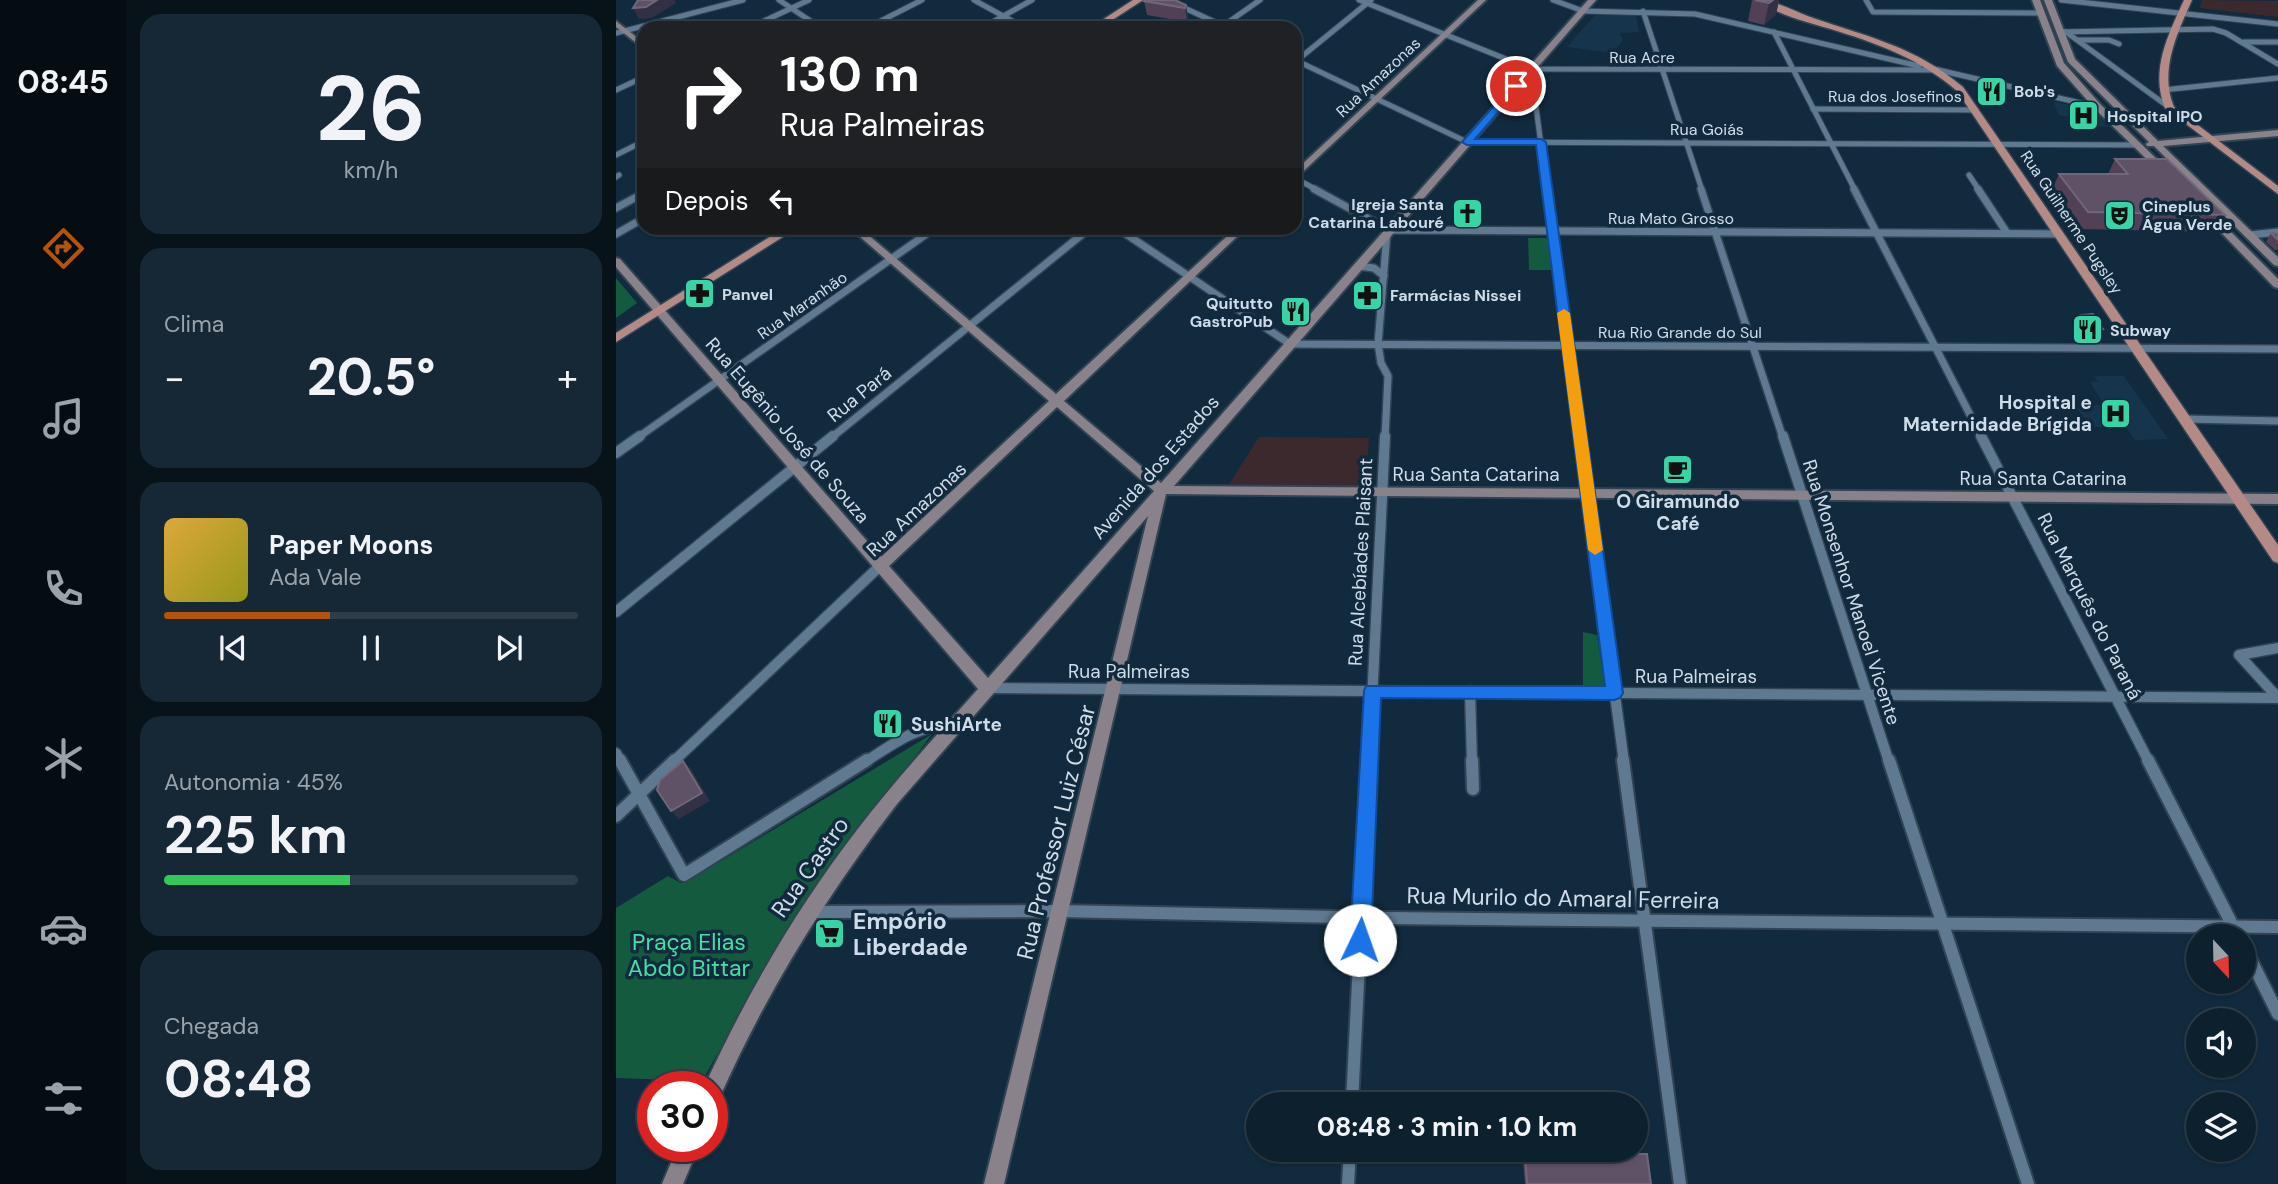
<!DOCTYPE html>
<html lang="pt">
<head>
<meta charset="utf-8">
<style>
	body { margin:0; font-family:"DM Sans",sans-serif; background:#162836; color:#f1f3f6; height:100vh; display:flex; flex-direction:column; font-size:26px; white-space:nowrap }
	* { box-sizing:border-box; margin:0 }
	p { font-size:23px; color:#9aa3aa }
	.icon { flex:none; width:38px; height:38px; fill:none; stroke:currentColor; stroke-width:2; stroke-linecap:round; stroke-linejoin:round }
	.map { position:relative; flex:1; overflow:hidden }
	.panel { display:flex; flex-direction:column; gap:14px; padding:14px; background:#071219; width:490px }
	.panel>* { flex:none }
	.guide { position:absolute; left:21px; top:21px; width:665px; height:214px; border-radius:21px; box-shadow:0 2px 5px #0004,0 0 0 2px #2d3e4a; background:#202124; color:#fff; overflow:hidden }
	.needle { width:46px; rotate:158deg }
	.buttons { position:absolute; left:1570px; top:924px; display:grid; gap:14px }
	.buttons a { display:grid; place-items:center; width:70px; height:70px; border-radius:50%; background:#0d202e; box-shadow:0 2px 5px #0004,0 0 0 2px #2d3e4a; font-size:35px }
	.speed { position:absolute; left:21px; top:1071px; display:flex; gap:14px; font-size:35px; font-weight:700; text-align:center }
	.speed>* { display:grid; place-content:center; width:91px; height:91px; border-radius:50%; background:#0d202e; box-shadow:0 2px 5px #0004,0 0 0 2px #2d3e4a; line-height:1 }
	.speed .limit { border:10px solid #d22; background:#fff; color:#111 }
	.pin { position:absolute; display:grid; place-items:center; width:60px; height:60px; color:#fff; margin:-30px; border:4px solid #fff; border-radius:50%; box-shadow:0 2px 7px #0007 }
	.me { position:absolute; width:77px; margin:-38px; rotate:3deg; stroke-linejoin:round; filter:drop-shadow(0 0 5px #0008) }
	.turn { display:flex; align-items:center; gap:24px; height:147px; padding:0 28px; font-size:32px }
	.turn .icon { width:91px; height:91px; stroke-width:2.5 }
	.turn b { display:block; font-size:49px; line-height:60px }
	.then { display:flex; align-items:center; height:66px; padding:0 28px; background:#0003; gap:14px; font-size:26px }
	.big { font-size:52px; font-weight:700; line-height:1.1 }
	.panel .card { flex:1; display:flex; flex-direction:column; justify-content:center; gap:10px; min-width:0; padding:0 24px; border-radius:21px; background:#162836 }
	.panel .dial { align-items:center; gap:0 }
	.dial b { font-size:91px; line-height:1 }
	.song { display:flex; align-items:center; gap:21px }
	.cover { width:84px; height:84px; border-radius:10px; background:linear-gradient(135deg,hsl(40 70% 55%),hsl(60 70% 35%)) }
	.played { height:7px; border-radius:4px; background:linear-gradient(90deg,#b45309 40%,#2d3e4a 40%) }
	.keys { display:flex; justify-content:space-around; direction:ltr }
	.heat { display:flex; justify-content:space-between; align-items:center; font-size:38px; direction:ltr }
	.charge { height:10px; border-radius:5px; background:linear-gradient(90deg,#34c759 45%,#2d3e4a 0) }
	.trip { position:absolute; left:630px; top:1092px; width:402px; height:70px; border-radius:35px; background:#0d202e; box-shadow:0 2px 5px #0004,0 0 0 2px #2d3e4a; font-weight:700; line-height:70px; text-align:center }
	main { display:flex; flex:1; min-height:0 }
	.tabs { display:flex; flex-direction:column; width:126px; justify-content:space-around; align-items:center; background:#050d12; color:#9aa3aa }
	.tabs .icon { width:49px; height:49px }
	.tabs .on { color:#b45309 }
	.tabs b { font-size:32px; color:#f1f3f6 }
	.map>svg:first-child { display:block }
</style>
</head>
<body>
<main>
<nav class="tabs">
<b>08:45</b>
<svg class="icon on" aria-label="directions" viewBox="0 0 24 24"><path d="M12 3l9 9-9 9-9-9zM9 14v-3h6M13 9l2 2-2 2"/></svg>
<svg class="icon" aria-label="music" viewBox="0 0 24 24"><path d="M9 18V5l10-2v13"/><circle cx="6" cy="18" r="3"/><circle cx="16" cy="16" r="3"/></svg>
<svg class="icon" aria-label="phone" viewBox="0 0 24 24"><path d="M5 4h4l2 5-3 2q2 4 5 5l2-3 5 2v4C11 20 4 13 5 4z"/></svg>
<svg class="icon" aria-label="climate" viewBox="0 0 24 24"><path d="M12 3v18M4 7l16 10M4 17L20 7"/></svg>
<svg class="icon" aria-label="car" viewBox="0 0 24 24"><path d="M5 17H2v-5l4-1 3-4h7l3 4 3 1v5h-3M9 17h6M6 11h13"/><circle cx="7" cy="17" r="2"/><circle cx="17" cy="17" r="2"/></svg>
<svg class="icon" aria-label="filters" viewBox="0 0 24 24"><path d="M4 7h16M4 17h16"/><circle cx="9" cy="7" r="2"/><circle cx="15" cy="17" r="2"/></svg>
</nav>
<section class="panel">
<div class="card dial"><b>26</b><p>km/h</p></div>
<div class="card"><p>Clima</p>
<div class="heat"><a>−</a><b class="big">20.5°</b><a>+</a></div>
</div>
<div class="card">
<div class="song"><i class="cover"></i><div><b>Paper Moons</b><p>Ada Vale</p></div></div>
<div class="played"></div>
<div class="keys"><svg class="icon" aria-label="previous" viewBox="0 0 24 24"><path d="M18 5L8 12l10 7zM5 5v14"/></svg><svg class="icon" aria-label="pause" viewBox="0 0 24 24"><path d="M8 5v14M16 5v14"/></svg><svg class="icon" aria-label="next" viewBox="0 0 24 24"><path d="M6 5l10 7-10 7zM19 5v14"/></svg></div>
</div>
<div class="card"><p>Autonomia · 45%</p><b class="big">225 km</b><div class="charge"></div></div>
<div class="card"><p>Chegada</p><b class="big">08:48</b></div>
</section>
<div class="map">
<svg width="1662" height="1184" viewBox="0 0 1662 1184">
	<rect width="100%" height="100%" fill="#112a3d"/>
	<g fill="#16354c">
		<polygon points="979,15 1020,15 1023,32 1004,33 1007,40 996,53 951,47"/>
		<polygon points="1437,102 1481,109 1502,128 1459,124 1453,117 1443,115"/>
		<polygon points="1478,376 1508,376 1552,439 1519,440 1506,420 1497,421 1501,427 1473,427 1459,405 1488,405 1474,382 1482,382"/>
	</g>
	<g fill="#3c292d">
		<polygon points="1586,0 1662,1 1662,17 1584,8"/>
		<polygon points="643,437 753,438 750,487 610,489"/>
	</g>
	<g fill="#135a3e">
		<polygon points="912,238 932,238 935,270 913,270"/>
		<polygon points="0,278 21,303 0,318"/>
		<polygon points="967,632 981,635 989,686 967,685"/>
		<polygon points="316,734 174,928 86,1081 0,1078 0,908 52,876 65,883 77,878"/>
	</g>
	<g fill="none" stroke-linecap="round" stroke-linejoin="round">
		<defs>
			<g id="street-far3">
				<polyline points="163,0 205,28"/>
				<polyline points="358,0 409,28"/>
				<polyline points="551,0 612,28"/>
				<polyline points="743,0 915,69 1323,70"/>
				<polyline points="937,0 967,11 1079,14 1303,66"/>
				<polyline points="1250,0 1257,12 1424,13"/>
				<polyline points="1445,0 1662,24"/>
				<polyline points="1027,11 1086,190"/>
				<polyline points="133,28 193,0"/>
				<polyline points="251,28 306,0"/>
				<polyline points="366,28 416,0"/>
				<polyline points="604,28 644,0"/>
				<polyline points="1158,32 1239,190"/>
				<polyline points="1443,32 1597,29 1610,33 1662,64"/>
				<polyline points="1450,32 1554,108"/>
				<polyline points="0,33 127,0"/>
				<polyline points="1462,40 1493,40 1503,44"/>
				<polyline points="1628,42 1662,42"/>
				<polyline points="679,60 851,142 1521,145"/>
				<polyline points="679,62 755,0"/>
				<polyline points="915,69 931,190"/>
				<polyline points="1318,69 1482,107"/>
				<polyline points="0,90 28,77"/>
				<polyline points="1547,90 1662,78"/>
				<polyline points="1197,109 1360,110"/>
				<polyline points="0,155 28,141"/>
				<polyline points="1353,175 1363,190"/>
				<polyline points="0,177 3,175"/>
				<polyline points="679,178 701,190"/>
			</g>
			<g id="street-far2">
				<polyline points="698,189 773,230 1443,234"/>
				<polyline points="931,189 964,438"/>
				<polyline points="1085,189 1167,438"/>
				<polyline points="1238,189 1366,438"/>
				<polyline points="1362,189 1391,233"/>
				<polyline points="0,208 28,193"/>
				<polyline points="501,228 674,344 1662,349"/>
				<polyline points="0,234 28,218"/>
				<polyline points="1634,235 1662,232"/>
				<polyline points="742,266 758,268 768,276"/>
				<polyline points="1569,419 1662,421"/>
				<polyline points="21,438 319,228"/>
				<polyline points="215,438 474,228"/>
				<polyline points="769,438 772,376 765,363 762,344 771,233"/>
			</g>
			<g id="street-far1">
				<polyline points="964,436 1008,762"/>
				<polyline points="1167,436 1273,762"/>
				<polyline points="1365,436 1533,762"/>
				<polyline points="0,453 24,436"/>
				<polyline points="0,612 217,436"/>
				<polyline points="1662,648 1623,655 1662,698"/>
				<polyline points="371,688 1662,698"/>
				<polyline points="854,691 856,762"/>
				<polyline points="0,753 5,762"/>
				<polyline points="57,762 265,565"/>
				<path d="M 249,762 C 280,742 300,726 339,724"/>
				<polyline points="753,762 769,436"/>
			</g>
			<g id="street">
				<polyline points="4,760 68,875 251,760"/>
				<polyline points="856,760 857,789"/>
				<polyline points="1007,760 1064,1184"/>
				<polyline points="1273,760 1412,1184"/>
				<polyline points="1532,760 1622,936"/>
				<polyline points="0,816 59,760"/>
				<polyline points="193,912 443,911 769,918 1662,927"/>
				<polyline points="1628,946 1662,1014"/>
				<polyline points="736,1104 753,760"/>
				<polyline points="732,1184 734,1150"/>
			</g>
			<g id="secondary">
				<polygon points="862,0 870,0 679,179 679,171"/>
				<path d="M 972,0 L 980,0 L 558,486 L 1662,494 L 1662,504 L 550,494 L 388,1184 L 368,1184 L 532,516 L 281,804 C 209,898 151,991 103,1099 L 96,1102 L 96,1087 L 88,1087 L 89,1085 C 131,994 180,909 241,830 C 279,780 321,735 362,689 L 0,267 L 0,258 L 4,259 L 265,557 L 433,401 L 234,228 L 244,228 L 440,394 L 620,228 L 630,228 L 448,401 L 545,483 ZM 441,407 L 538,491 L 372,678 L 273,566 Z"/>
				<polygon points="1416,0 1424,0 1448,63 1485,105 1552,170 1552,174 1546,174 1479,109 1441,66"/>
				<polygon points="1428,0 1436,0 1459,59 1542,141 1662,130 1662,136 1547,146 1662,257 1662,266 1658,265 1538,146 1531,146 1530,144 1533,142 1452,62"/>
				<polygon points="0,21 28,43 28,49 0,27"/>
				<polygon points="1588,211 1594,211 1662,279 1662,288 1658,287 1588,215"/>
				<polygon points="62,1146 83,1146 67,1184 46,1184"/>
			</g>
			<g id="primary">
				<polygon points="517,0 527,0 484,28 474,28"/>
				<path d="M 1141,0 C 1160,0 1179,12 1197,18 C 1255,38 1298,46 1347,87 L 1662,545 L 1662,563 L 1657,561 L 1341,91 C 1305,60 1266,45 1221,31 C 1195,23 1163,16 1141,0 Z"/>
				<path d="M 1568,0 L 1576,0 C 1561,34 1543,70 1558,107 L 1662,186 L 1662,194 L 1549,108 C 1534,70 1552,35 1568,0 Z"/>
				<polygon points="168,228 181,228 0,342 0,333"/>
			</g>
		</defs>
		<use href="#street-far3" stroke="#324353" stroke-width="7"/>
		<use href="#street-far2" stroke="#324353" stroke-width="10"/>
		<use href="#street-far1" stroke="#324353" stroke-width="13"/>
		<use href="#street" stroke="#324353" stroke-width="16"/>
		<use href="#secondary" stroke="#324353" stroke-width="4"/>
		<use href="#primary" stroke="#324353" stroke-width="3"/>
		<use href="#street-far3" stroke="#5f7a90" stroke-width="5"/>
		<use href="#street-far2" stroke="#5f7a90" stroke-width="7"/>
		<use href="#street-far1" stroke="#5f7a90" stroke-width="10"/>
		<use href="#street" stroke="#5f7a90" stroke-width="12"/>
		<use href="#secondary" fill="#89828b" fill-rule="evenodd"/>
		<use href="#primary" fill="#b38a85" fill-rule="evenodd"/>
	</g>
	<g fill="#514056">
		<polygon points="1136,0 1163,0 1160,14 1148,25 1132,21"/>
		<polygon points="528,1 570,5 572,19 571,22 531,15"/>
		<polygon points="1499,159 1609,215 1599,232 1464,229 1436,190 1443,174 1492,174"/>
		<polygon points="1655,233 1662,233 1662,250 1659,250 1650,242"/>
		<polygon points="1465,315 1487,329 1482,338 1470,338 1460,323"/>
		<polygon points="909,1153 1035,1184 909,1184 907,1163"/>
	</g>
	<g fill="#323045">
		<polygon points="41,0 59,0 60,3 36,18 23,19 17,8"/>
		<polygon points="1157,0 1163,0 1160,14 1148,25 1153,3"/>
		<polygon points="570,5 572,19 571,22 569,8"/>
		<polygon points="67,761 75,769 94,801 63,819 55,811"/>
	</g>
	<g fill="#5f5166" stroke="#70677b" stroke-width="2">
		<polygon points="22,0 41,0 30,7 17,8"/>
		<polygon points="529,0 559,0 570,5 569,8 528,1"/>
		<polygon points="1139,0 1157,0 1153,3"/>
		<polygon points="1499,159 1551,159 1609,215 1472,212 1443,174 1512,174"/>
		<polygon points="1655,233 1662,233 1662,240"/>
		<polygon points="1477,314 1487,329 1475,329 1465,315"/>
		<polygon points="67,761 86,793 55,811 41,790 44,780"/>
		<polygon points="909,1153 1031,1154 1035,1184 911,1184"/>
	</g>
	<polygon fill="#1a73e8" stroke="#114b97" stroke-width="2" points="897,84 905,86 859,139 925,139 930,142 1007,693 1004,698 998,700 765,698 755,940 752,947 744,950 737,947 734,940 748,691 750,686 989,686 920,145 851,145 846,142"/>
	<polygon fill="#f59e0b" points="948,309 954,313 987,550 979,555 972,550 941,313"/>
	<defs>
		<symbol id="restaurant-square" viewBox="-11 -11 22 22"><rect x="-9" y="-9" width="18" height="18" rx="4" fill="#39d4a5" stroke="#112a3d"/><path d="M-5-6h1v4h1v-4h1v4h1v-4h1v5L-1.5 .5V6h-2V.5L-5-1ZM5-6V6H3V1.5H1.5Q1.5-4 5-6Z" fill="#111"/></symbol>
		<symbol id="hospital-square" viewBox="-11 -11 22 22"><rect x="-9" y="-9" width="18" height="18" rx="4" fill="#39d4a5" stroke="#112a3d"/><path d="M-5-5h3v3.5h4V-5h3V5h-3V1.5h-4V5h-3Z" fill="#111"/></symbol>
		<symbol id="church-square" viewBox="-11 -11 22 22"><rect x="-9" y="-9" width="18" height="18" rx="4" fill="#39d4a5" stroke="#112a3d"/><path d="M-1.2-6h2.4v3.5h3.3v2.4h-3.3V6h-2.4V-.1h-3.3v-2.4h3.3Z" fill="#111"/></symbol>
		<symbol id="theatre-square" viewBox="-11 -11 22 22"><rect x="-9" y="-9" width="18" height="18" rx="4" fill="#39d4a5" stroke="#112a3d"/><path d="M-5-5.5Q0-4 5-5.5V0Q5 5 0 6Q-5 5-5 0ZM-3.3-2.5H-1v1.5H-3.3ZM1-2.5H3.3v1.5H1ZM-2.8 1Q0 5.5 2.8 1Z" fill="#111"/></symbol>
		<symbol id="pharmacy-square" viewBox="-11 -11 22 22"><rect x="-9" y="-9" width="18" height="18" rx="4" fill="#39d4a5" stroke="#112a3d"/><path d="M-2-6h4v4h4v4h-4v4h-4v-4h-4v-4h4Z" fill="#111"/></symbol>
		<symbol id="cafe-square" viewBox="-11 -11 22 22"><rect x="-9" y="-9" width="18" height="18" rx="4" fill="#39d4a5" stroke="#112a3d"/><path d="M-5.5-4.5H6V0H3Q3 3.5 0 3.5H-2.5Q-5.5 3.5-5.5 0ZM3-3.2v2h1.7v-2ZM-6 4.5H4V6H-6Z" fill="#111"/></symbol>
		<symbol id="supermarket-square" viewBox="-11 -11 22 22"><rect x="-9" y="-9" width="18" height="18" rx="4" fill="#39d4a5" stroke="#112a3d"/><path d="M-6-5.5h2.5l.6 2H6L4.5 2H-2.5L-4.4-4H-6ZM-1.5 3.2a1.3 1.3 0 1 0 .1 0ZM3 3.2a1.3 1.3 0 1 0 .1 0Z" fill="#111"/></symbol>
	</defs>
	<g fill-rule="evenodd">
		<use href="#restaurant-square" x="1358" y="74" width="35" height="35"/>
		<use href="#hospital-square" x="1450" y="98" width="35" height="35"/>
		<use href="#church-square" x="834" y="196" width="35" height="35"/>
		<use href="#theatre-square" x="1486" y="198" width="35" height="35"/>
		<use href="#pharmacy-square" x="66" y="276" width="35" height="35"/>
		<use href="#pharmacy-square" x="734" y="278" width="35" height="35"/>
		<use href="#restaurant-square" x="662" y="294" width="35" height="35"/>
		<use href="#restaurant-square" x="1454" y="312" width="35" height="35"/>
		<use href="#hospital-square" x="1482" y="396" width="35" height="35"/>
		<use href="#cafe-square" x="1044" y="452" width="35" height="35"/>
		<use href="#restaurant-square" x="254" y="706" width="35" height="35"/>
		<use href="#supermarket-square" x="196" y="916" width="35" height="35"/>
	</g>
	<g text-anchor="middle" stroke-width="7" stroke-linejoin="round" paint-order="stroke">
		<g font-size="16" fill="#cfddea" stroke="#112a3d">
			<text x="1026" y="63">Rua Acre</text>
			<text transform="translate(762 77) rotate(-43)" y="6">Rua Amazonas</text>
			<text x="1279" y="102">Rua dos Josefinos</text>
			<text x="1091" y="135">Rua Goiás</text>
			<text x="1055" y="224">Rua Mato Grosso</text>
			<text transform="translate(1456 222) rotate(56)" y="6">Rua Guilherme Pugsley</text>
			<text transform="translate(186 305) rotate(-35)" y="6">Rua Maranhão</text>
			<text x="1064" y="338">Rua Rio Grande do Sul</text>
		</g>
		<g font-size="16" font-weight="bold" fill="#cfddea" stroke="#112a3d" text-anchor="start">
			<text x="1398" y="97">Bob's</text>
			<text x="1491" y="122">Hospital IPO</text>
			<text x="828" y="210" text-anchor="end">Igreja Santa<tspan x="828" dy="18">Catarina Labouré</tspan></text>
			<text x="1526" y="212">Cineplus<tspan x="1526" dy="18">Água Verde</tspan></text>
			<text x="106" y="300">Panvel</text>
			<text x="774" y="301">Farmácias Nissei</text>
			<text x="657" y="309" text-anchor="end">Quitutto<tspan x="657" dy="18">GastroPub</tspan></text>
			<text x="1494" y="336">Subway</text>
		</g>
		<g font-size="19" fill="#cfddea" stroke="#112a3d">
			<text transform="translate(243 394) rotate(-39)" y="7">Rua Pará</text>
			<text transform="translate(172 430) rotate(49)" y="7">Rua Eugênio José de Souza</text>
			<text transform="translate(539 467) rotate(-49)" y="7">Avenida dos Estados</text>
			<text x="860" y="481">Rua Santa Catarina</text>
			<text x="1427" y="485">Rua Santa Catarina</text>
			<text transform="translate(300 509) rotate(-43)" y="7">Rua Amazonas</text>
			<text transform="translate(744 562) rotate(-87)" y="7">Rua Alcebíades Plaisant</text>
			<text transform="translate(1236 592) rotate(72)" y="7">Rua Monsenhor Manoel Vicente</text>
			<text transform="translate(1474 606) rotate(63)" y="7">Rua Marquês do Paraná</text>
			<text x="513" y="678">Rua Palmeiras</text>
			<text x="1080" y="683">Rua Palmeiras</text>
		</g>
		<g font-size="19" font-weight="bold" fill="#cfddea" stroke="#112a3d" text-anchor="end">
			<text x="1476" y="409">Hospital e<tspan x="1476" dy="22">Maternidade Brígida</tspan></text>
			<text x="1062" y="508" text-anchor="middle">O Giramundo<tspan x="1062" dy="22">Café</tspan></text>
			<text x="295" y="731" text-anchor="start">SushiArte</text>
		</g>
		<g font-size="23" fill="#cfddea" stroke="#112a3d">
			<text transform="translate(440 832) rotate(-76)" y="8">Rua Professor Luiz César</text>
			<text transform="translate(194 867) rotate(-55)" y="8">Rua Castro</text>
			<text transform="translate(947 898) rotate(1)" y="8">Rua Murilo do Amaral Ferreira</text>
		</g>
		<g font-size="23" font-weight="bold" fill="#cfddea" stroke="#112a3d" text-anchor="start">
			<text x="237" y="929">Empório<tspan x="237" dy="26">Liberdade</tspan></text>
		</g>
		<g font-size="23" fill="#45e0a2" stroke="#112a3d">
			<text x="73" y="950">Praça Elias<tspan x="73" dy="26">Abdo Bittar</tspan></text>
		</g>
	</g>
</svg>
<div class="buttons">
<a><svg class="needle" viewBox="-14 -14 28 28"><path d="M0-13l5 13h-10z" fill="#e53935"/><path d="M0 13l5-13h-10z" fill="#9aa3aa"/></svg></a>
<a><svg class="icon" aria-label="sound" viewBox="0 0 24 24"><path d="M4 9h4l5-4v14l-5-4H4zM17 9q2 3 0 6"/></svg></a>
<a><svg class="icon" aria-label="layers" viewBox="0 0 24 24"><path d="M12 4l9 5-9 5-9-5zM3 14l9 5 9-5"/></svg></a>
</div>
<div class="speed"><div class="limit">30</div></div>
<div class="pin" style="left:900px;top:86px;background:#d93025"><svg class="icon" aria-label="arrive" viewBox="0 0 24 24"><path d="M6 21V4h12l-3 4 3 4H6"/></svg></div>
<svg class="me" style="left:744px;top:940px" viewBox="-20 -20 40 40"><circle r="19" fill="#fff"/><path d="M0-13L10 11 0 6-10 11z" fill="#1a73e8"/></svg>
<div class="trip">08:48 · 3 min · 1.0 km</div>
<div class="guide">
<div class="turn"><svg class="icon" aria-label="right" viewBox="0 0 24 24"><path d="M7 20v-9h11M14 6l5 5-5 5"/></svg><div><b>130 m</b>Rua Palmeiras</div></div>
<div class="then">Depois<svg class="icon" aria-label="left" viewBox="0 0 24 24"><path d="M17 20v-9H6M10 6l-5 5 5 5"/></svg></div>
</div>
</div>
</main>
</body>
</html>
